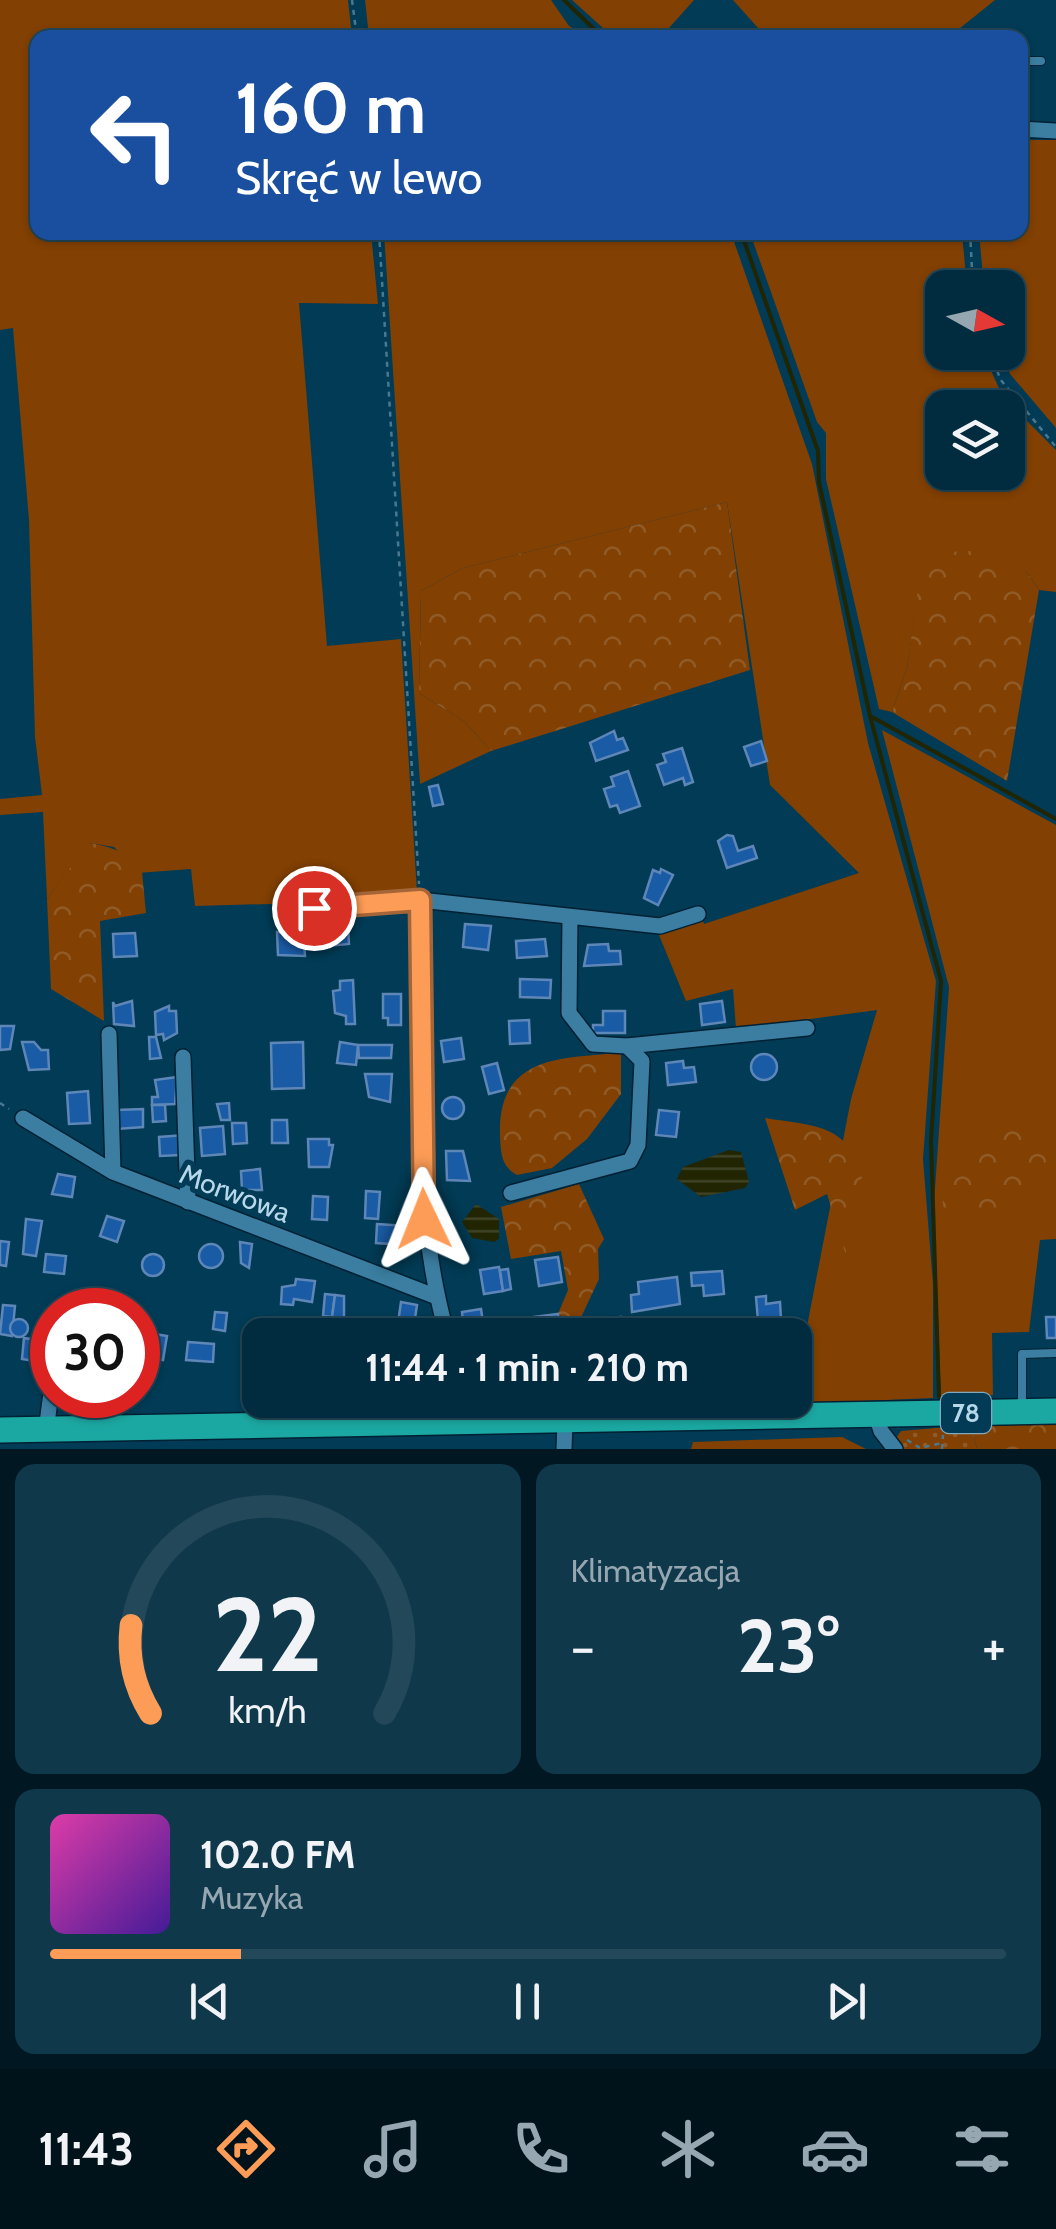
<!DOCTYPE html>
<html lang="pl">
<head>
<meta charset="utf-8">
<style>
	body { margin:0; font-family:Cabin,sans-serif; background:#0f384b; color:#f1f3f6; height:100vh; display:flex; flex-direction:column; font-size:38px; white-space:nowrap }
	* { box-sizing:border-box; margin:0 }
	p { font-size:32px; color:#96a7b1 }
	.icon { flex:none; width:55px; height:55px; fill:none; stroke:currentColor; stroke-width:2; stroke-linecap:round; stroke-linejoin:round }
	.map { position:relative; height:1449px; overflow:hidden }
	.sheet { display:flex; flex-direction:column; gap:15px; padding:15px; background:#011823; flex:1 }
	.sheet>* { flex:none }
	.hud { position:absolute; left:30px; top:30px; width:998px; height:210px; border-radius:20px; box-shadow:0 2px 8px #0004,0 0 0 2px #234859; background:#1a4fa0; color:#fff; overflow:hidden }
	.needle { width:65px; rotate:98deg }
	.controls { position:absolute; left:925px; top:270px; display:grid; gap:20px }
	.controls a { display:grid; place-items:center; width:100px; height:100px; border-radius:20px; background:#012c40; box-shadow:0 2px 8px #0004,0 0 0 2px #234859; font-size:50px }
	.speed { position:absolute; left:30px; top:1288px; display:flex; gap:20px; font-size:50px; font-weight:700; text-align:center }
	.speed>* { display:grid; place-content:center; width:130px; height:130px; border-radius:50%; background:#012c40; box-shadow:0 2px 8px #0004,0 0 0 2px #234859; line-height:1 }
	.speed .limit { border:15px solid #d22; background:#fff; color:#111 }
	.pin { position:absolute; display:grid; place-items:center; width:85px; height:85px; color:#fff; margin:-42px; border:5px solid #fff; border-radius:50%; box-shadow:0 2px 10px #0007 }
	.me { position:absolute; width:110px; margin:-55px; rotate:358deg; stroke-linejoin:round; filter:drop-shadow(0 0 8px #0008) }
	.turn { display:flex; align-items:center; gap:35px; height:210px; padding:0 40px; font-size:45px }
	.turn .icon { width:130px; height:130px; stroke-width:2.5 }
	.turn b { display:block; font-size:70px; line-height:85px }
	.big { font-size:75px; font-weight:700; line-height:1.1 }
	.sheet .widget { flex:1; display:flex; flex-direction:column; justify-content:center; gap:15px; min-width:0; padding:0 35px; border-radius:20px; background:#0f384b }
	.sheet .dial { align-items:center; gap:0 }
	.dial svg { height:260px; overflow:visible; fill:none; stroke:#234859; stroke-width:7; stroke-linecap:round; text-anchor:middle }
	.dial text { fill:#f1f3f6; stroke:none }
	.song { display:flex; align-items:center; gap:30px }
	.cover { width:120px; height:120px; border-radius:15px; background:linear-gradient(135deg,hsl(320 70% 55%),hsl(260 70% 35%)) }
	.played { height:10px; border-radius:5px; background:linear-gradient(90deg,#fd9c56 20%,#234859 20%) }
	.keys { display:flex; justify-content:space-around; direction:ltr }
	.heat { display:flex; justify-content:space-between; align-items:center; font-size:55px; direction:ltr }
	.sheet .tiles { flex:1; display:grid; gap:15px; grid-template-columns:1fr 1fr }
	.widget:last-child { grid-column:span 2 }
	.trip { position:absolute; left:242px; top:1318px; width:570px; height:100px; border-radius:20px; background:#012c40; box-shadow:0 2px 8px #0004,0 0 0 2px #234859; font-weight:700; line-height:100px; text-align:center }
	.menu { display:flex; height:160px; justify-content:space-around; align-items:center; background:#00121a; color:#96a7b1 }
	.menu .icon { width:70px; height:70px }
	.menu .selected { color:#fd9c56 }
	.menu b { font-size:45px; color:#f1f3f6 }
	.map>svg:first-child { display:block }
</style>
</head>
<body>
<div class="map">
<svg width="1056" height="1449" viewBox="0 0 1056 1449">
	<defs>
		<pattern id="forest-crowns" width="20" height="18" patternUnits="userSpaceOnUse" patternTransform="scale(2.5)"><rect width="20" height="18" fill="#824002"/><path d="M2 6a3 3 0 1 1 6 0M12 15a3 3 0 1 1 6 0" fill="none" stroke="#915b27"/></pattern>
		<pattern id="park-dots" width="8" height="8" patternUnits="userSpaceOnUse" patternTransform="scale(2.5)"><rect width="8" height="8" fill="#824002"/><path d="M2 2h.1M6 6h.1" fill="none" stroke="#915b27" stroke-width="1.8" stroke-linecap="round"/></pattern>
		<pattern id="water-rules" width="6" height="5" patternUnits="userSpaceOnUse" patternTransform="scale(2.5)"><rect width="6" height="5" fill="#212502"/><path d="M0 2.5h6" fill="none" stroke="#3f4427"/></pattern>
	</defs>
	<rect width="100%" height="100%" fill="#013b55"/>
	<g fill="#824002" fill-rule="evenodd">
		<polygon points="0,0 348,0 352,37 38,38 38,232 371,233 378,304 299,303 327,646 401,639 417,892 306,903 195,906 191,869 137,873 114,847 90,843 47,899 43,812 0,815 0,799 42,795 35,737 29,520 13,328 0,330"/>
		<polygon points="365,0 551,0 569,26 589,37 369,37"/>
		<polygon points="572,0 694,0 661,37 614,38"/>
		<polygon points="733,0 995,0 949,37 766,37"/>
		<polygon points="1020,140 1056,140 1056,428 1010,374 1002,353 1008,352 1008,288 984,287 979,233 1020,232"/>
		<polygon points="384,233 731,233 812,464 868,743 936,981 923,1159 933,1284 933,1398 792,1404 851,1099 877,1010 736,1029 733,989 686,1001 657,930 702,918 704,924 859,873 770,785 727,502 463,568 421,591 419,693 465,722 491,751 420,784"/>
		<path d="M 750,233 L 962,233 L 967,287 L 942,288 L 942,352 L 983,353 L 1003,397 L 1056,450 L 1056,592 L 1039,590 L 1026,571 L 924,553 L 907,668 L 892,712 L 879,709 L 826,479 L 826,433 L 817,422 ZM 942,408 L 1008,408 L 1008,472 L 942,472 Z"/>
		<polygon points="882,730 1056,825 1056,1239 1040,1240 1029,1332 992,1333 993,1395 941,1400 934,1202 949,987"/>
		<polygon points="842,1437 866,1449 691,1449 693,1442"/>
	</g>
	<g fill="url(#forest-crowns)">
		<polygon points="727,502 750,670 491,751 465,722 419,693 421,591 463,568"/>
		<polygon points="995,550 1026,571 1039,590 1007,781 892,712 907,668 923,553"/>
		<path d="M 89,843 C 108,846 132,852 137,872 L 142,872 L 146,913 L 100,921 L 104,1021 L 51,989 L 47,899 Z"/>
		<path d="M 621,1053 L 621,1094 L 587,1139 L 552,1168 L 517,1175 C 501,1166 501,1154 500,1136 C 497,1055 561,1058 621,1053 Z"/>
		<path d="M 765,1118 C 814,1126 849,1123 862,1178 L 847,1207 L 849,1265 L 827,1194 L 795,1210 Z"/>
		<path d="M 995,1123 L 1046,1137 C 1056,1197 998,1215 953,1214 L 943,1207 L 942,1183 L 976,1167 Z"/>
		<polygon points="579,1184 604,1239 598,1249 599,1279 577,1326 558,1314 568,1290 561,1251 511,1259 501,1207"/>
		<polygon points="1056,1423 1056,1449 977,1449 971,1425"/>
	</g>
	<polygon fill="url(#park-dots)" points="971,1425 977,1449 903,1449 896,1438 901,1431"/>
	<g fill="url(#water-rules)">
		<polygon points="729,1150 741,1152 749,1182 745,1188 701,1197 677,1179 683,1167"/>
		<polygon points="476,1204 499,1219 499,1239 494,1242 472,1238 462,1222"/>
	</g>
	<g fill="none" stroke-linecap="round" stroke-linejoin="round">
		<g stroke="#212502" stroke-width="4">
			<polyline points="564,0 603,38"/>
			<polyline points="741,232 818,451 819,482 870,716 941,981 931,1141 939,1397"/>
			<polyline points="872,717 1056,819"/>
		</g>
	</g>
	<g fill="#195ba5" stroke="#5e86b7" stroke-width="2.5">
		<polygon points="614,731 617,740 623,738 628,750 596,761 590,743"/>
		<polygon points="761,741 767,761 751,766 744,747"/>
		<polygon points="682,748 693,782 685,785 683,778 664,785 657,765 666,762 663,754"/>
		<polygon points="628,771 640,806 620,813 617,805 610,807 604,789 614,786 611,777"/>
		<polygon points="438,785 443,804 433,806 429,787"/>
		<polygon points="727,835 733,836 738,851 753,846 757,858 727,868 718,841"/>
		<polygon points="661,869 673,875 658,905 644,898 653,870 660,873"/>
		<polygon points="465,924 491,926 488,950 463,947"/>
		<polygon points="348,927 349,944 319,947 317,928"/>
		<polygon points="277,932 293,934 294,941 304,941 305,956 278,955"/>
		<polygon points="135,933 137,956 114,957 113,934"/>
		<polygon points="545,939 547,956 517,958 516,941"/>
		<polygon points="608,944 609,951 620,951 621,964 584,966 588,945"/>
		<polygon points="520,979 551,980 550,998 520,997"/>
		<polygon points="353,980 355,1024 346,1024 346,1016 335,1013 333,991 340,990 340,981"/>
		<polygon points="383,994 401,994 401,1025 388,1025 388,1018 383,1018"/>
		<polygon points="132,1001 134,1026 114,1024 113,1002 115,1006"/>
		<polygon points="722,1001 725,1022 702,1025 700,1004"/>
		<polygon points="169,1006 169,1011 176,1011 177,1033 164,1040 163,1034 156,1035 155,1012"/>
		<polygon points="603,1011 625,1011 625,1033 593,1033 593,1025 603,1025"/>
		<polygon points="529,1020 530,1043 510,1044 509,1021"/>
		<polygon points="0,1026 14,1026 10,1049 0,1050"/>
		<polygon points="149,1037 156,1037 161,1058 150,1059"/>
		<polygon points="461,1038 464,1059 444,1062 441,1041"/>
		<polygon points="22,1042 34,1042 41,1050 48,1050 49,1069 29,1070"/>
		<polygon points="303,1042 304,1088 272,1089 271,1043"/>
		<polygon points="340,1042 358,1045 356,1065 337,1063"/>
		<polygon points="358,1045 392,1045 391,1058 359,1058"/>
		<circle cx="764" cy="1067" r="13"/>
		<polygon points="683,1061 684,1068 694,1067 696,1082 668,1085 666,1063"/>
		<polygon points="497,1063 504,1090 489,1094 482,1067"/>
		<polygon points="365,1074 392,1074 390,1102 369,1097"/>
		<polygon points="177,1077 175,1104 152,1105 152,1097 158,1097 155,1080"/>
		<polygon points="88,1091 90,1123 69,1124 67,1093"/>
		<circle cx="453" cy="1108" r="11"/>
		<polygon points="229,1103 230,1120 221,1120 217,1104"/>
		<polygon points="152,1105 165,1105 166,1121 153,1122"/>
		<polygon points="143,1109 143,1127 117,1129 116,1110"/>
		<polygon points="659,1110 679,1112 676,1137 656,1135"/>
		<polygon points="272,1120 287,1120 288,1143 272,1143"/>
		<polygon points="232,1123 246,1123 247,1143 233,1144"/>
		<polygon points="223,1126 225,1154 202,1156 200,1128"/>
		<polygon points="185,1135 181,1155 160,1156 159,1137"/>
		<polygon points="308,1139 329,1139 329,1145 333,1145 329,1167 309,1167"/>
		<polygon points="446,1151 463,1151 470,1181 447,1180"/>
		<polygon points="260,1169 262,1190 242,1190 241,1171"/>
		<polygon points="58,1174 75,1177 72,1197 52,1194"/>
		<polygon points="366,1191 380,1192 378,1219 365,1218"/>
		<polygon points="313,1196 328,1197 327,1220 312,1219"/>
		<polygon points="107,1216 124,1221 117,1242 100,1236"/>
		<polygon points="26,1219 42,1221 36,1256 23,1254"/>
		<polygon points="377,1224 406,1226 406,1245 376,1243"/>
		<polygon points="0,1241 9,1242 6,1266 0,1265"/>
		<polygon points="240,1242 252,1244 249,1268 241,1263"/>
		<circle cx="211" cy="1256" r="12"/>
		<circle cx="153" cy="1265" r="11"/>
		<polygon points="46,1254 66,1256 64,1274 44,1272"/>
		<polygon points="558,1257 562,1282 539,1286 535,1260"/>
		<polygon points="499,1267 503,1291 484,1294 480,1270"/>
		<polygon points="508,1269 511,1289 503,1291 500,1270"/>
		<polygon points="722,1271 724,1294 704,1296 703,1285 692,1286 691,1273"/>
		<polygon points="677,1277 680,1304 632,1312 631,1295 639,1294 638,1282"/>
		<polygon points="296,1279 315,1281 312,1302 294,1299 293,1305 281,1304 282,1287 295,1285"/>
		<polygon points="325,1294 335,1295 332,1317 323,1316"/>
		<polygon points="335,1295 344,1296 344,1318 332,1317"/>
		<polygon points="766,1296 766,1304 780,1302 781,1319 758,1321 756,1297"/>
		<polygon points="401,1302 417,1305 414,1325 398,1323"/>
		<polygon points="3,1305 15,1306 12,1336 0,1334"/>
		<polygon points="481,1309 484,1329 464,1332 462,1312"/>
		<polygon points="215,1312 227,1313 225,1331 213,1329"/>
		<polygon points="558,1314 560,1334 535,1335 533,1317"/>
		<polygon points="621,1317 624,1335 596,1335 594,1321"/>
		<polygon points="1046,1317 1056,1317 1056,1338 1047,1338"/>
		<polygon points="255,1319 268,1320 266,1335 260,1335 260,1373 251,1372 253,1354 247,1353"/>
		<circle cx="19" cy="1328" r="9"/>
		<polygon points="155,1334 167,1336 163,1360 151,1358"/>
		<polygon points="24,1338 44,1341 41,1362 22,1359"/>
		<polygon points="188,1342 214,1344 213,1362 186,1360"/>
	</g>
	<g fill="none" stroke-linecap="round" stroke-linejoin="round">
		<defs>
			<g id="service">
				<polyline points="1020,61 1041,61"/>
				<polyline points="1022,1405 1022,1354 1056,1353"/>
			</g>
			<g id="minor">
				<polyline points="1020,129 1056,131"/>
				<path d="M 420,900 C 421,1045 408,1194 447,1335"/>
				<polyline points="314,907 420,900 660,926 698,914"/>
				<polyline points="570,917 569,1013 593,1044 627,1046 807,1028"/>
				<polyline points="109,1034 113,1172"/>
				<polyline points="183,1057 188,1202"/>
				<polyline points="23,1118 113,1172 437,1297"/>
				<polyline points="511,1193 630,1161 638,1145 642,1061 627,1046"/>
				<polyline points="876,1415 881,1431 895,1449"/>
				<polyline points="46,1431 52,1385"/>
				<polyline points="564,1449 565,1422"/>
			</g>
			<polyline id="primary" points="0,1430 1056,1411"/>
		</defs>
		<use href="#service" stroke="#002133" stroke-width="10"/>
		<use href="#minor" stroke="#002133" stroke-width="18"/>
		<use href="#primary" stroke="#002133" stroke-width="28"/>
		<g stroke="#497990" stroke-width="2.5" stroke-dasharray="5 5" stroke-linecap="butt">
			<polyline points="352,0 357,38"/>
			<polyline points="379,232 419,884"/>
			<polyline points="970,232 973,288"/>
			<polyline points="991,352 1000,379 1056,447"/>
			<polyline points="0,1103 9,1109"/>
			<polyline points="907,1440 920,1448 942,1443"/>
			<polyline points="942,1449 943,1435"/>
		</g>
		<use href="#service" stroke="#3b7ea1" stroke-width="8"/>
		<use href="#minor" stroke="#3b7ea1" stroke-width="15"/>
		<use href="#primary" stroke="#1ca8a2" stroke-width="25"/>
	</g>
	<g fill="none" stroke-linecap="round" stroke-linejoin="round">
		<defs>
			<polyline id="route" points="314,908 420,900 424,1219"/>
		</defs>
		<use href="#route" stroke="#a46538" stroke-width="25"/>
		<use href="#route" stroke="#fd9c56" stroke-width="18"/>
	</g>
	<g text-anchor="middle" stroke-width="10" stroke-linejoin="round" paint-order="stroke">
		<rect fill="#013b55" stroke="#80a9be" stroke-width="2.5" x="941" y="1393" width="50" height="40" rx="8"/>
		<g font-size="25" font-weight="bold" fill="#b7d8eb">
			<text x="966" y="1422">78</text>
		</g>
		<g font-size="28" fill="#b7d8eb" stroke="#013b55">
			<text transform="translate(235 1193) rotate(21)" y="10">Morwowa</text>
		</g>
	</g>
</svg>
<div class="controls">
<a><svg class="needle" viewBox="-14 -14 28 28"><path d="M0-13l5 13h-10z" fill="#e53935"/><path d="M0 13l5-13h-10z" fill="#96a7b1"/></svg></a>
<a><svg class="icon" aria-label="layers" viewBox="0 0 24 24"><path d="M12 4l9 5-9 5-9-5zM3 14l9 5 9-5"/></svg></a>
</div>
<div class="speed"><div class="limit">30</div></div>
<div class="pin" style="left:314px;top:908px;background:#d93025"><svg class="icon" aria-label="arrive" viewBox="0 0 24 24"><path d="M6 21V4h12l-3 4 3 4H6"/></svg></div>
<svg class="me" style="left:424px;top:1219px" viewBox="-20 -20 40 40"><path d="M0-17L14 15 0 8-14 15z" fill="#fd9c56" stroke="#fff" stroke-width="4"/></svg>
<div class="trip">11:44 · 1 min · 210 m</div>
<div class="hud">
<div class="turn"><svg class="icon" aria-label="left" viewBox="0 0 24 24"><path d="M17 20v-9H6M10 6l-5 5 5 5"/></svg><div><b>160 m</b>Skręć w lewo</div></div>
</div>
</div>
<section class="sheet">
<div class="tiles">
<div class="widget dial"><svg viewBox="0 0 100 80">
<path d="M14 69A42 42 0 1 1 86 69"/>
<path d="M14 69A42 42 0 0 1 8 42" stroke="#fd9c56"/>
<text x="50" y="56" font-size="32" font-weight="700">22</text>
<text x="50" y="72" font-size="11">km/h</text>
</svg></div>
<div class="widget"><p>Klimatyzacja</p>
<div class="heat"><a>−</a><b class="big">23°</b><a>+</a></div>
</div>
<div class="widget">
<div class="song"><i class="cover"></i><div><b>102.0 FM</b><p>Muzyka</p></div></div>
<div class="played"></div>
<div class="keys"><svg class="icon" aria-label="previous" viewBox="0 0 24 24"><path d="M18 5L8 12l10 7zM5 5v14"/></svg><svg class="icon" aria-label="pause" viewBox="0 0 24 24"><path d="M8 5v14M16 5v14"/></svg><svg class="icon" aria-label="next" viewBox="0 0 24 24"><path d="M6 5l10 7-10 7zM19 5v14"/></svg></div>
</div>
</div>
</section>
<nav class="menu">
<b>11:43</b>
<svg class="icon selected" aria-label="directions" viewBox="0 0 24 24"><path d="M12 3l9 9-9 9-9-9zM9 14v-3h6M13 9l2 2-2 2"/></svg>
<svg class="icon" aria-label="music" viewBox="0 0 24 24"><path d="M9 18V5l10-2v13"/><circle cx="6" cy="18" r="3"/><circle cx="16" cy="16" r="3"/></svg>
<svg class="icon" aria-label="phone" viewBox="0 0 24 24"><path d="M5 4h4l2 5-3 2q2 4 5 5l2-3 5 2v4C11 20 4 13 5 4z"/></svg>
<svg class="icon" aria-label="climate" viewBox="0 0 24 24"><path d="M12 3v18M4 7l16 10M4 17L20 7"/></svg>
<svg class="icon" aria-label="car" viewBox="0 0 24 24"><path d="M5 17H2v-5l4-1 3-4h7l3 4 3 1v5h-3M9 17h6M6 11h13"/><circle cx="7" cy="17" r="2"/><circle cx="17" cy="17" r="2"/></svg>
<svg class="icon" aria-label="filters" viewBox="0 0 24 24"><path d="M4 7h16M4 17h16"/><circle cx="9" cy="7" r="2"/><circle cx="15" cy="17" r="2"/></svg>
</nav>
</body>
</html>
